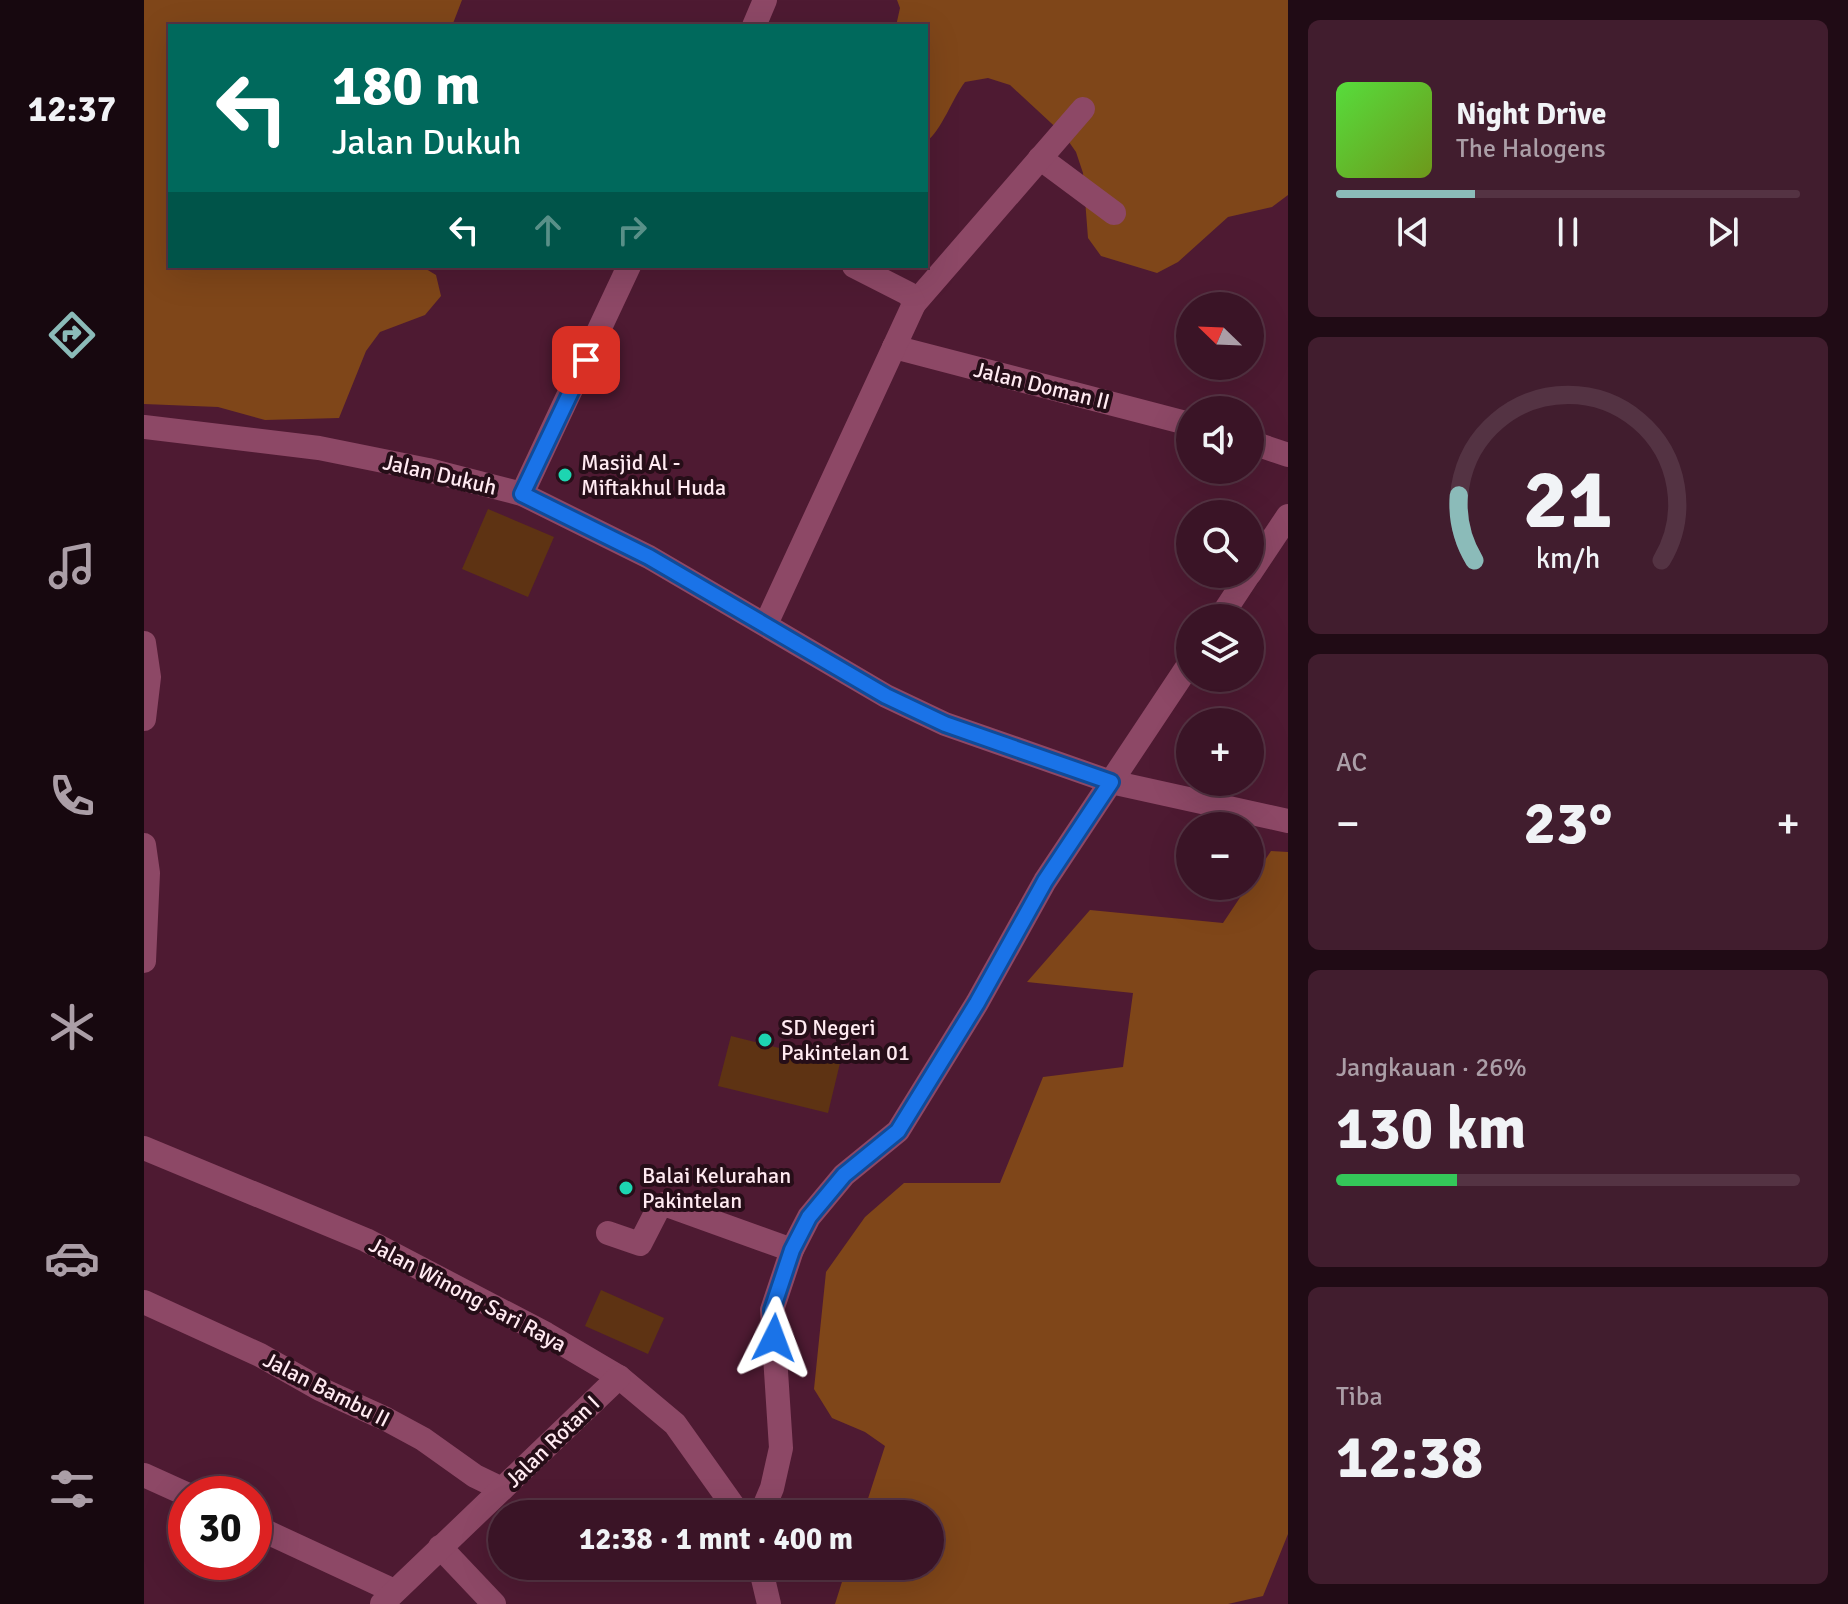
<!DOCTYPE html>
<html lang="id">
<head>
<meta charset="utf-8">
<style>
	body { margin:0; font-family:Signika,sans-serif; background:#411d2e; color:#f1f3f6; height:100vh; display:flex; flex-direction:column; font-size:30px; white-space:nowrap }
	* { box-sizing:border-box; margin:0 }
	p { font-size:26px; color:#ab9ea7 }
	.icon { flex:none; width:44px; height:44px; fill:none; stroke:currentColor; stroke-width:2; stroke-linecap:round; stroke-linejoin:round }
	.map { position:relative; flex:1; overflow:hidden }
	.panel { display:flex; flex-direction:column; gap:20px; padding:20px; background:#200b15; width:560px }
	.panel>* { flex:none }
	.top-card { position:absolute; left:24px; top:24px; width:760px; height:244px; border-radius:0px; box-shadow:0 8px 32px #0002,0 0 0 2px #543343; background:#00695c; color:#fff; overflow:hidden }
	.needle { width:52px; rotate:293deg }
	.fabs { position:absolute; left:1032px; top:292px; display:grid; gap:16px }
	.fabs a { display:grid; place-items:center; width:88px; height:88px; border-radius:50%; background:#3a1426; box-shadow:0 8px 32px #0002,0 0 0 2px #543343; font-size:40px }
	.speed { position:absolute; left:24px; top:1476px; display:flex; gap:16px; font-size:40px; font-weight:700; text-align:center }
	.speed>* { display:grid; place-content:center; width:104px; height:104px; border-radius:50%; background:#3a1426; box-shadow:0 8px 32px #0002,0 0 0 2px #543343; line-height:1 }
	.speed .limit { border:12px solid #d22; background:#fff; color:#111 }
	.pin { position:absolute; display:grid; place-items:center; width:68px; height:68px; color:#fff; margin:-34px; border-radius:16px; box-shadow:0 4px 12px #0006 }
	.me { position:absolute; width:88px; margin:-44px; rotate:3deg; stroke-linejoin:round; filter:drop-shadow(0 0 6px #0008) }
	.turn { display:flex; align-items:center; gap:28px; height:168px; padding:0 32px; font-size:36px }
	.turn .icon { width:104px; height:104px; stroke-width:2.5 }
	.turn b { display:block; font-size:56px; line-height:68px }
	.lanes { display:flex; align-items:center; height:76px; padding:0 32px; background:#0003; justify-content:center; gap:40px; direction:ltr }
	.lanes .off { opacity:.35 }
	.big { font-size:60px; font-weight:700; line-height:1.1 }
	.panel .card { flex:1; display:flex; flex-direction:column; justify-content:center; gap:12px; min-width:0; padding:0 28px; border-radius:12px; background:#411d2e }
	.panel .dial { align-items:center; gap:0 }
	.dial svg { height:208px; overflow:visible; fill:none; stroke:#543343; stroke-width:7; stroke-linecap:round; text-anchor:middle }
	.dial text { fill:#f1f3f6; stroke:none }
	.song { display:flex; align-items:center; gap:24px }
	.cover { width:96px; height:96px; border-radius:12px; background:linear-gradient(135deg,hsl(110 70% 55%),hsl(80 70% 35%)) }
	.played { height:8px; border-radius:4px; background:linear-gradient(90deg,#8bbbb9 30%,#543343 30%) }
	.keys { display:flex; justify-content:space-around; direction:ltr }
	.heat { display:flex; justify-content:space-between; align-items:center; font-size:44px; direction:ltr }
	.charge { height:12px; border-radius:6px; background:linear-gradient(90deg,#34c759 26%,#543343 0) }
	.trip { position:absolute; left:344px; top:1500px; width:456px; height:80px; border-radius:40px; background:#3a1426; box-shadow:0 8px 32px #0002,0 0 0 2px #543343; font-weight:700; line-height:80px; text-align:center }
	main { display:flex; flex:1; min-height:0 }
	.menu { display:flex; flex-direction:column; width:144px; justify-content:space-around; align-items:center; background:#17080f; color:#ab9ea7 }
	.menu .icon { width:56px; height:56px }
	.menu .current { color:#8bbbb9 }
	.menu b { font-size:36px; color:#f1f3f6 }
	.map>svg:first-child { display:block }
</style>
</head>
<body>
<main>
<nav class="menu">
<b>12:37</b>
<svg class="icon current" aria-label="directions" viewBox="0 0 24 24"><path d="M12 3l9 9-9 9-9-9zM9 14v-3h6M13 9l2 2-2 2"/></svg>
<svg class="icon" aria-label="music" viewBox="0 0 24 24"><path d="M9 18V5l10-2v13"/><circle cx="6" cy="18" r="3"/><circle cx="16" cy="16" r="3"/></svg>
<svg class="icon" aria-label="phone" viewBox="0 0 24 24"><path d="M5 4h4l2 5-3 2q2 4 5 5l2-3 5 2v4C11 20 4 13 5 4z"/></svg>
<svg class="icon" aria-label="climate" viewBox="0 0 24 24"><path d="M12 3v18M4 7l16 10M4 17L20 7"/></svg>
<svg class="icon" aria-label="car" viewBox="0 0 24 24"><path d="M5 17H2v-5l4-1 3-4h7l3 4 3 1v5h-3M9 17h6M6 11h13"/><circle cx="7" cy="17" r="2"/><circle cx="17" cy="17" r="2"/></svg>
<svg class="icon" aria-label="filters" viewBox="0 0 24 24"><path d="M4 7h16M4 17h16"/><circle cx="9" cy="7" r="2"/><circle cx="15" cy="17" r="2"/></svg>
</nav>
<div class="map">
<svg width="1144" height="1604" viewBox="0 0 1144 1604">
	<rect width="100%" height="100%" fill="#4e1a32"/>
	<g fill="#5e3313">
		<polygon points="344,509 410,537 384,597 318,569"/>
		<polygon points="587,1036 696,1063 684,1113 574,1086"/>
		<polygon points="457,1290 520,1318 504,1354 441,1326"/>
	</g>
	<g fill="#7f4619">
		<polygon points="0,0 318,0 308,26 26,26 26,266 277,266 292,275 297,296 281,315 236,332 222,351 195,418 121,420 74,407 0,404"/>
		<path d="M 753,0 L 1144,0 L 1144,195 L 1128,207 L 1084,217 L 1034,262 L 1013,273 L 957,256 L 944,238 L 939,173 L 932,152 L 920,135 L 866,85 L 844,78 L 821,82 C 808,99 798,130 782,142 L 782,26 L 752,26 L 756,8 Z"/>
		<polygon points="1127,851 1144,852 1144,1534 1119,1596 1084,1604 691,1604 703,1566 786,1566 786,1514 719,1514 741,1446 721,1432 688,1418 670,1389 682,1272 721,1217 760,1183 856,1183 899,1077 979,1067 989,993 883,982 946,910 1079,923"/>
	</g>
	<g fill="none" stroke-linecap="round" stroke-linejoin="round">
		<g stroke="#8d4866" stroke-width="24">
			<polyline points="610,26 621,0"/>
			<polyline points="896,158 970,213"/>
			<polyline points="770,304 939,109"/>
			<polyline points="750,347 1046,424"/>
			<polyline points="0,427 175,448 284,470 378,494 505,557 742,696 801,724 967,782 1144,821"/>
			<polyline points="1106,442 1144,455"/>
			<polyline points="378,494 485,266"/>
			<polyline points="1106,573 1144,516"/>
			<polyline points="1076,618 1105,574"/>
			<polyline points="622,624 770,304 765,294 710,266"/>
			<polyline points="0,643 5,677 0,719"/>
			<polyline points="0,845 4,873 0,961"/>
			<polyline points="0,1148 222,1240 402,1334 475,1377 531,1424 595,1514"/>
			<polyline points="464,1233 496,1244 515,1207 520,1204 648,1250"/>
			<polyline points="0,1302 116,1355 176,1389 242,1419 279,1439 331,1476 358,1489"/>
			<polyline points="0,1475 42,1494"/>
			<polyline points="617,1514 628,1488 637,1448 628,1310 648,1250 665,1217 700,1175 754,1131 833,1003 901,881 1046,663"/>
			<polyline points="110,1526 250,1591"/>
			<polyline points="296,1547 350,1604"/>
			<polyline points="616,1566 625,1604"/>
			<polyline points="238,1604 475,1377"/>
		</g>
	</g>
	<g fill="none" stroke-linecap="round" stroke-linejoin="round">
		<defs>
			<polyline id="route" points="442,360 378,494 505,557 742,696 801,724 967,782 901,881 833,1003 754,1131 700,1175 665,1217 648,1250 628,1310 630,1338"/>
		</defs>
		<use href="#route" stroke="#114b97" stroke-width="20"/>
		<use href="#route" stroke="#1a73e8" stroke-width="14"/>
	</g>
	<g fill="#1dd5b1" stroke="#260e18" stroke-width="3">
		<circle cx="421" cy="475" r="8"/>
		<circle cx="621" cy="1040" r="8"/>
		<circle cx="482" cy="1188" r="8"/>
	</g>
	<g text-anchor="middle" stroke-width="8" stroke-linejoin="round" paint-order="stroke">
		<g font-size="22" fill="#ffeaf1" stroke="#260e18">
			<text transform="translate(898 385) rotate(14)" y="8">Jalan Doman II</text>
			<text transform="translate(296 474) rotate(13)" y="8">Jalan Dukuh</text>
			<text transform="translate(324 1294) rotate(28)" y="8">Jalan Winong Sari Raya</text>
			<text transform="translate(183 1389) rotate(27)" y="8">Jalan Bambu II</text>
			<text transform="translate(408 1441) rotate(-44)" y="8">Jalan Rotan I</text>
		</g>
		<g font-size="22" fill="#ffeaf1" stroke="#260e18" text-anchor="start">
			<text x="437" y="470">Masjid Al -<tspan x="437" dy="25">Miftakhul Huda</tspan></text>
			<text x="637" y="1035">SD Negeri<tspan x="637" dy="25">Pakintelan 01</tspan></text>
			<text x="498" y="1183">Balai Kelurahan<tspan x="498" dy="25">Pakintelan</tspan></text>
		</g>
	</g>
</svg>
<div class="fabs">
<a><svg class="needle" viewBox="-14 -14 28 28"><path d="M0-13l5 13h-10z" fill="#e53935"/><path d="M0 13l5-13h-10z" fill="#ab9ea7"/></svg></a>
<a><svg class="icon" aria-label="sound" viewBox="0 0 24 24"><path d="M4 9h4l5-4v14l-5-4H4zM17 9q2 3 0 6"/></svg></a>
<a><svg class="icon" aria-label="search" viewBox="0 0 24 24"><circle cx="10" cy="10" r="6"/><path d="M15 15l6 6"/></svg></a>
<a><svg class="icon" aria-label="layers" viewBox="0 0 24 24"><path d="M12 4l9 5-9 5-9-5zM3 14l9 5 9-5"/></svg></a>
<a>+</a>
<a>−</a>
</div>
<div class="speed"><div class="limit">30</div></div>
<div class="pin" style="left:442px;top:360px;background:#d93025"><svg class="icon" aria-label="arrive" viewBox="0 0 24 24"><path d="M6 21V4h12l-3 4 3 4H6"/></svg></div>
<svg class="me" style="left:630px;top:1338px" viewBox="-20 -20 40 40"><path d="M0-17L14 15 0 8-14 15z" fill="#1a73e8" stroke="#fff" stroke-width="4"/></svg>
<div class="trip">12:38 · 1 mnt · 400 m</div>
<div class="top-card">
<div class="turn"><svg class="icon" aria-label="left" viewBox="0 0 24 24"><path d="M17 20v-9H6M10 6l-5 5 5 5"/></svg><div><b>180 m</b>Jalan Dukuh</div></div>
<div class="lanes"><svg class="icon" aria-label="left" viewBox="0 0 24 24"><path d="M17 20v-9H6M10 6l-5 5 5 5"/></svg><svg class="icon off" aria-label="ahead" viewBox="0 0 24 24"><path d="M12 20V5M6 11l6-6 6 6"/></svg><svg class="icon off" aria-label="right" viewBox="0 0 24 24"><path d="M7 20v-9h11M14 6l5 5-5 5"/></svg></div>
</div>
</div>
<section class="panel">
<div class="card">
<div class="song"><i class="cover"></i><div><b>Night Drive</b><p>The Halogens</p></div></div>
<div class="played"></div>
<div class="keys"><svg class="icon" aria-label="previous" viewBox="0 0 24 24"><path d="M18 5L8 12l10 7zM5 5v14"/></svg><svg class="icon" aria-label="pause" viewBox="0 0 24 24"><path d="M8 5v14M16 5v14"/></svg><svg class="icon" aria-label="next" viewBox="0 0 24 24"><path d="M6 5l10 7-10 7zM19 5v14"/></svg></div>
</div>
<div class="card dial"><svg viewBox="0 0 100 80">
<path d="M14 69A42 42 0 1 1 86 69"/>
<path d="M14 69A42 42 0 0 1 8 44" stroke="#8bbbb9"/>
<text x="50" y="56" font-size="32" font-weight="700">21</text>
<text x="50" y="72" font-size="11">km/h</text>
</svg></div>
<div class="card"><p>AC</p>
<div class="heat"><a>−</a><b class="big">23°</b><a>+</a></div>
</div>
<div class="card"><p>Jangkauan · 26%</p><b class="big">130 km</b><div class="charge"></div></div>
<div class="card"><p>Tiba</p><b class="big">12:38</b></div>
</section>
</main>
</body>
</html>
